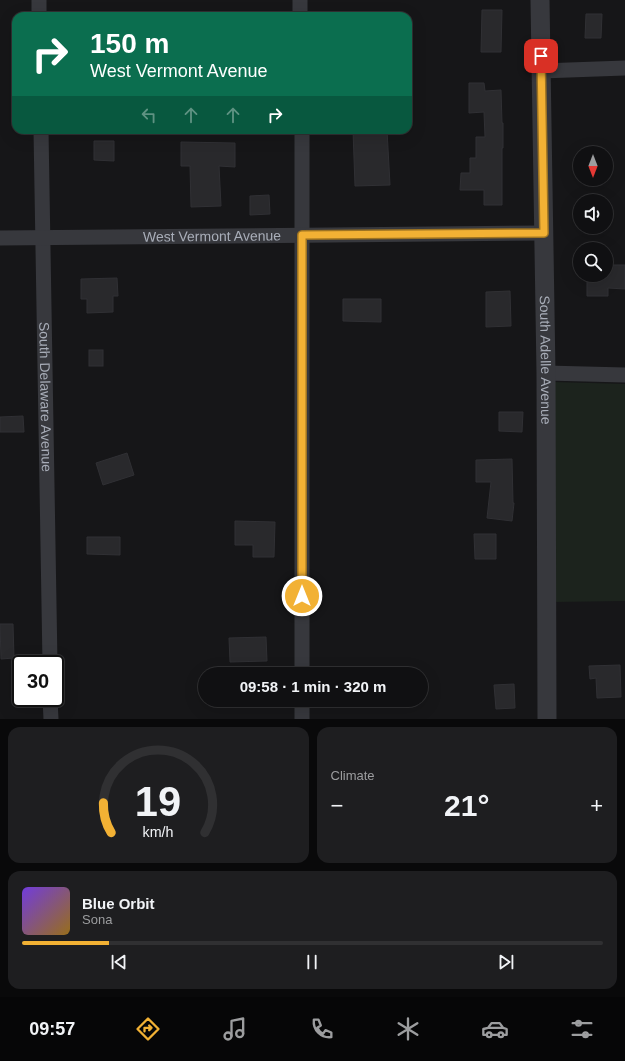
<!DOCTYPE html>
<html lang="en">
<head>
<meta charset="utf-8">
<style>
	body { margin:0; font-family:Helvetica,sans-serif; background:#1e1e20; color:#f1f3f6; height:100vh; display:flex; flex-direction:column; font-size:15px; white-space:nowrap }
	* { box-sizing:border-box; margin:0 }
	p { font-size:13px; color:#9c9d9f }
	.icon { flex:none; width:22px; height:22px; fill:none; stroke:currentColor; stroke-width:2; stroke-linecap:round; stroke-linejoin:round }
	.map { position:relative; height:719px; overflow:hidden }
	.sheet { display:flex; flex-direction:column; gap:8px; padding:8px; background:#09090a; flex:1 }
	.sheet>* { flex:none }
	.hud { position:absolute; left:12px; top:12px; width:400px; height:122px; border-radius:12px; box-shadow:0 4px 16px #0002,0 0 0 1px #303032; background:#0b6e4f; color:#fff; overflow:hidden }
	.needle { width:26px; rotate:180deg }
	.controls { position:absolute; left:573px; top:146px; display:grid; gap:8px }
	.controls a { display:grid; place-items:center; width:40px; height:40px; border-radius:50%; background:#101012; box-shadow:0 4px 16px #0002,0 0 0 1px #303032; font-size:20px }
	.speed { position:absolute; left:12px; top:655px; display:flex; gap:8px; font-size:20px; font-weight:700; text-align:center }
	.speed>* { display:grid; place-content:center; width:52px; height:52px; border-radius:50%; background:#101012; box-shadow:0 4px 16px #0002,0 0 0 1px #303032; line-height:1 }
	.speed .limit { border:2px solid #111; border-radius:6px; background:#fff; color:#111 }
	.pin { position:absolute; display:grid; place-items:center; width:34px; height:34px; color:#fff; margin:-17px; border-radius:8px; box-shadow:0 2px 6px #0006 }
	.me { position:absolute; width:44px; margin:-22px; rotate:0deg; stroke-linejoin:round; filter:drop-shadow(0 0 3px #0008) }
	.turn { display:flex; align-items:center; gap:14px; height:84px; padding:0 12px; font-size:18px }
	.turn .icon { width:52px; height:52px; stroke-width:2.5 }
	.turn b { display:block; font-size:28px; line-height:34px }
	.lanes { display:flex; align-items:center; height:38px; padding:0 12px; background:#0003; justify-content:center; gap:20px; direction:ltr }
	.lanes .off { opacity:.35 }
	.big { font-size:30px; font-weight:800; line-height:1.1 }
	.sheet .widget { flex:1; display:flex; flex-direction:column; justify-content:center; gap:6px; min-width:0; padding:0 14px; border-radius:12px; background:#1e1e20 }
	.sheet .dial { align-items:center; gap:0 }
	.dial svg { height:104px; overflow:visible; fill:none; stroke:#303032; stroke-width:7; stroke-linecap:round; text-anchor:middle }
	.dial text { fill:#f1f3f6; stroke:none }
	.song { display:flex; align-items:center; gap:12px }
	.cover { width:48px; height:48px; border-radius:6px; background:linear-gradient(135deg,hsl(260 70% 55%),hsl(40 70% 35%)) }
	.played { height:4px; border-radius:2px; background:linear-gradient(90deg,#f2b134 15%,#303032 15%) }
	.keys { display:flex; justify-content:space-around; direction:ltr }
	.heat { display:flex; justify-content:space-between; align-items:center; font-size:22px; direction:ltr }
	.sheet .tiles { flex:1; display:grid; gap:8px; grid-template-columns:1fr 1fr }
	.widget:last-child { grid-column:span 2 }
	.trip { position:absolute; left:198px; top:667px; width:230px; height:40px; border-radius:20px; background:#101012; box-shadow:0 4px 16px #0002,0 0 0 1px #303032; font-weight:800; line-height:40px; text-align:center }
	.menu { display:flex; height:64px; justify-content:space-around; align-items:center; background:#060607; color:#9c9d9f }
	.menu .icon { width:28px; height:28px }
	.menu .active { color:#f2b134 }
	.menu b { font-size:18px; color:#f1f3f6 }
	.map>svg:first-child { display:block }
</style>
</head>
<body>
<div class="map">
<svg width="625" height="719" viewBox="0 0 625 719">
	<rect width="100%" height="100%" fill="#161618"/>
	<polygon fill="#1c231d" points="554,382 625,384 625,601 554,602"/>
	<g fill="#29292c" stroke="#303034">
		<polygon points="482,10 502,10 501,52 481,52"/>
		<polygon points="586,14 602,14 601,38 585,38"/>
		<polygon points="469,83 484,83 485,91 501,90 502,123 503,123 503,148 502,148 502,205 484,205 484,190 460,190 461,173 470,173 470,158 476,158 476,137 485,137 484,112 469,113"/>
		<polygon points="353,130 387,130 390,185 355,186"/>
		<polygon points="94,141 114,141 114,161 94,160"/>
		<polygon points="181,142 235,143 235,167 219,166 221,206 191,207 190,166 181,166"/>
		<polygon points="269,195 270,214 250,215 250,196"/>
		<polygon points="606,265 625,265 625,289 608,288 608,296 587,296 587,275 606,275"/>
		<polygon points="117,278 118,296 113,296 113,312 87,313 87,299 81,299 81,279"/>
		<polygon points="510,291 511,326 486,327 486,292"/>
		<polygon points="343,299 381,299 381,322 343,321"/>
		<rect x="89" y="350" width="14" height="16"/>
		<polygon points="499,412 523,412 522,432 499,431"/>
		<polygon points="23,416 24,432 0,432 0,417"/>
		<polygon points="127,453 134,475 103,485 96,463"/>
		<polygon points="512,459 513,503 514,503 512,521 487,518 491,482 476,482 476,460"/>
		<polygon points="235,521 275,522 274,557 253,557 253,545 235,545"/>
		<polygon points="474,534 496,534 496,559 475,559"/>
		<polygon points="87,537 120,537 120,555 87,554"/>
		<polygon points="0,624 13,624 14,658 1,659"/>
		<polygon points="266,637 267,661 230,662 229,638"/>
		<polygon points="620,665 621,697 597,698 596,678 590,679 589,666"/>
		<polygon points="514,684 515,708 496,709 494,685"/>
	</g>
	<g fill="none" stroke-linecap="round" stroke-linejoin="round">
		<g stroke="#37383d" stroke-width="15">
			<polyline points="39,0 39,16"/>
			<polyline points="300,0 300,16"/>
			<polyline points="541,71 625,68"/>
			<path id="s1" d="M 41,130 L 50,664"/>
			<polyline points="302,130 302,674"/>
			<path id="s2" d="M 0,238 L 544,233"/>
			<polyline points="546,373 625,375"/>
			<polyline points="50,698 51,719"/>
			<polyline points="302,719 302,700"/>
		</g>
		<path stroke="#37383d" stroke-width="19" id="s3" d="M 540,0 L 546,373 L 547,719"/>
	</g>
	<g fill="none" stroke-linecap="round" stroke-linejoin="round">
		<defs>
			<polyline id="route" points="302,596 302,235 544,233 541,56"/>
		</defs>
		<use href="#route" stroke="#9d7322" stroke-width="10"/>
		<use href="#route" stroke="#f2b134" stroke-width="7"/>
	</g>
	<g text-anchor="middle" stroke-width="4" stroke-linejoin="round" paint-order="stroke">
		<g font-size="14" fill="#a8adb8" stroke="#111113">
			<text dy="5" stroke="none"><textPath href="#s2" startOffset="212">West Vermont Avenue</textPath></text>
			<text dy="5" stroke="none"><textPath href="#s3" startOffset="360">South Adelle Avenue</textPath></text>
			<text dy="5" stroke="none"><textPath href="#s1" startOffset="267">South Delaware Avenue</textPath></text>
		</g>
	</g>
</svg>
<div class="controls">
<a><svg class="needle" viewBox="-14 -14 28 28"><path d="M0-13l5 13h-10z" fill="#e53935"/><path d="M0 13l5-13h-10z" fill="#9c9d9f"/></svg></a>
<a><svg class="icon" aria-label="sound" viewBox="0 0 24 24"><path d="M4 9h4l5-4v14l-5-4H4zM17 9q2 3 0 6"/></svg></a>
<a><svg class="icon" aria-label="search" viewBox="0 0 24 24"><circle cx="10" cy="10" r="6"/><path d="M15 15l6 6"/></svg></a>
</div>
<div class="speed"><div class="limit">30</div></div>
<div class="pin" style="left:541px;top:56px;background:#d93025"><svg class="icon" aria-label="arrive" viewBox="0 0 24 24"><path d="M6 21V4h12l-3 4 3 4H6"/></svg></div>
<svg class="me" style="left:302px;top:596px" viewBox="-20 -20 40 40"><circle r="17" fill="#f2b134" stroke="#fff" stroke-width="3"/><path d="M0-11L8 9 0 5-8 9z" fill="#fff"/></svg>
<div class="trip">09:58 · 1 min · 320 m</div>
<div class="hud">
<div class="turn"><svg class="icon" aria-label="right" viewBox="0 0 24 24"><path d="M7 20v-9h11M14 6l5 5-5 5"/></svg><div><b>150 m</b>West Vermont Avenue</div></div>
<div class="lanes"><svg class="icon off" aria-label="left" viewBox="0 0 24 24"><path d="M17 20v-9H6M10 6l-5 5 5 5"/></svg><svg class="icon off" aria-label="ahead" viewBox="0 0 24 24"><path d="M12 20V5M6 11l6-6 6 6"/></svg><svg class="icon off" aria-label="ahead" viewBox="0 0 24 24"><path d="M12 20V5M6 11l6-6 6 6"/></svg><svg class="icon" aria-label="right" viewBox="0 0 24 24"><path d="M7 20v-9h11M14 6l5 5-5 5"/></svg></div>
</div>
</div>
<section class="sheet">
<div class="tiles">
<div class="widget dial"><svg viewBox="0 0 100 80">
<path d="M14 69A42 42 0 1 1 86 69"/>
<path d="M14 69A42 42 0 0 1 8 46" stroke="#f2b134"/>
<text x="50" y="56" font-size="32" font-weight="700">19</text>
<text x="50" y="72" font-size="11">km/h</text>
</svg></div>
<div class="widget"><p>Climate</p>
<div class="heat"><a>−</a><b class="big">21°</b><a>+</a></div>
</div>
<div class="widget">
<div class="song"><i class="cover"></i><div><b>Blue Orbit</b><p>Sona</p></div></div>
<div class="played"></div>
<div class="keys"><svg class="icon" aria-label="previous" viewBox="0 0 24 24"><path d="M18 5L8 12l10 7zM5 5v14"/></svg><svg class="icon" aria-label="pause" viewBox="0 0 24 24"><path d="M8 5v14M16 5v14"/></svg><svg class="icon" aria-label="next" viewBox="0 0 24 24"><path d="M6 5l10 7-10 7zM19 5v14"/></svg></div>
</div>
</div>
</section>
<nav class="menu">
<b>09:57</b>
<svg class="icon active" aria-label="directions" viewBox="0 0 24 24"><path d="M12 3l9 9-9 9-9-9zM9 14v-3h6M13 9l2 2-2 2"/></svg>
<svg class="icon" aria-label="music" viewBox="0 0 24 24"><path d="M9 18V5l10-2v13"/><circle cx="6" cy="18" r="3"/><circle cx="16" cy="16" r="3"/></svg>
<svg class="icon" aria-label="phone" viewBox="0 0 24 24"><path d="M5 4h4l2 5-3 2q2 4 5 5l2-3 5 2v4C11 20 4 13 5 4z"/></svg>
<svg class="icon" aria-label="climate" viewBox="0 0 24 24"><path d="M12 3v18M4 7l16 10M4 17L20 7"/></svg>
<svg class="icon" aria-label="car" viewBox="0 0 24 24"><path d="M5 17H2v-5l4-1 3-4h7l3 4 3 1v5h-3M9 17h6M6 11h13"/><circle cx="7" cy="17" r="2"/><circle cx="17" cy="17" r="2"/></svg>
<svg class="icon" aria-label="filters" viewBox="0 0 24 24"><path d="M4 7h16M4 17h16"/><circle cx="9" cy="7" r="2"/><circle cx="15" cy="17" r="2"/></svg>
</nav>
</body>
</html>
